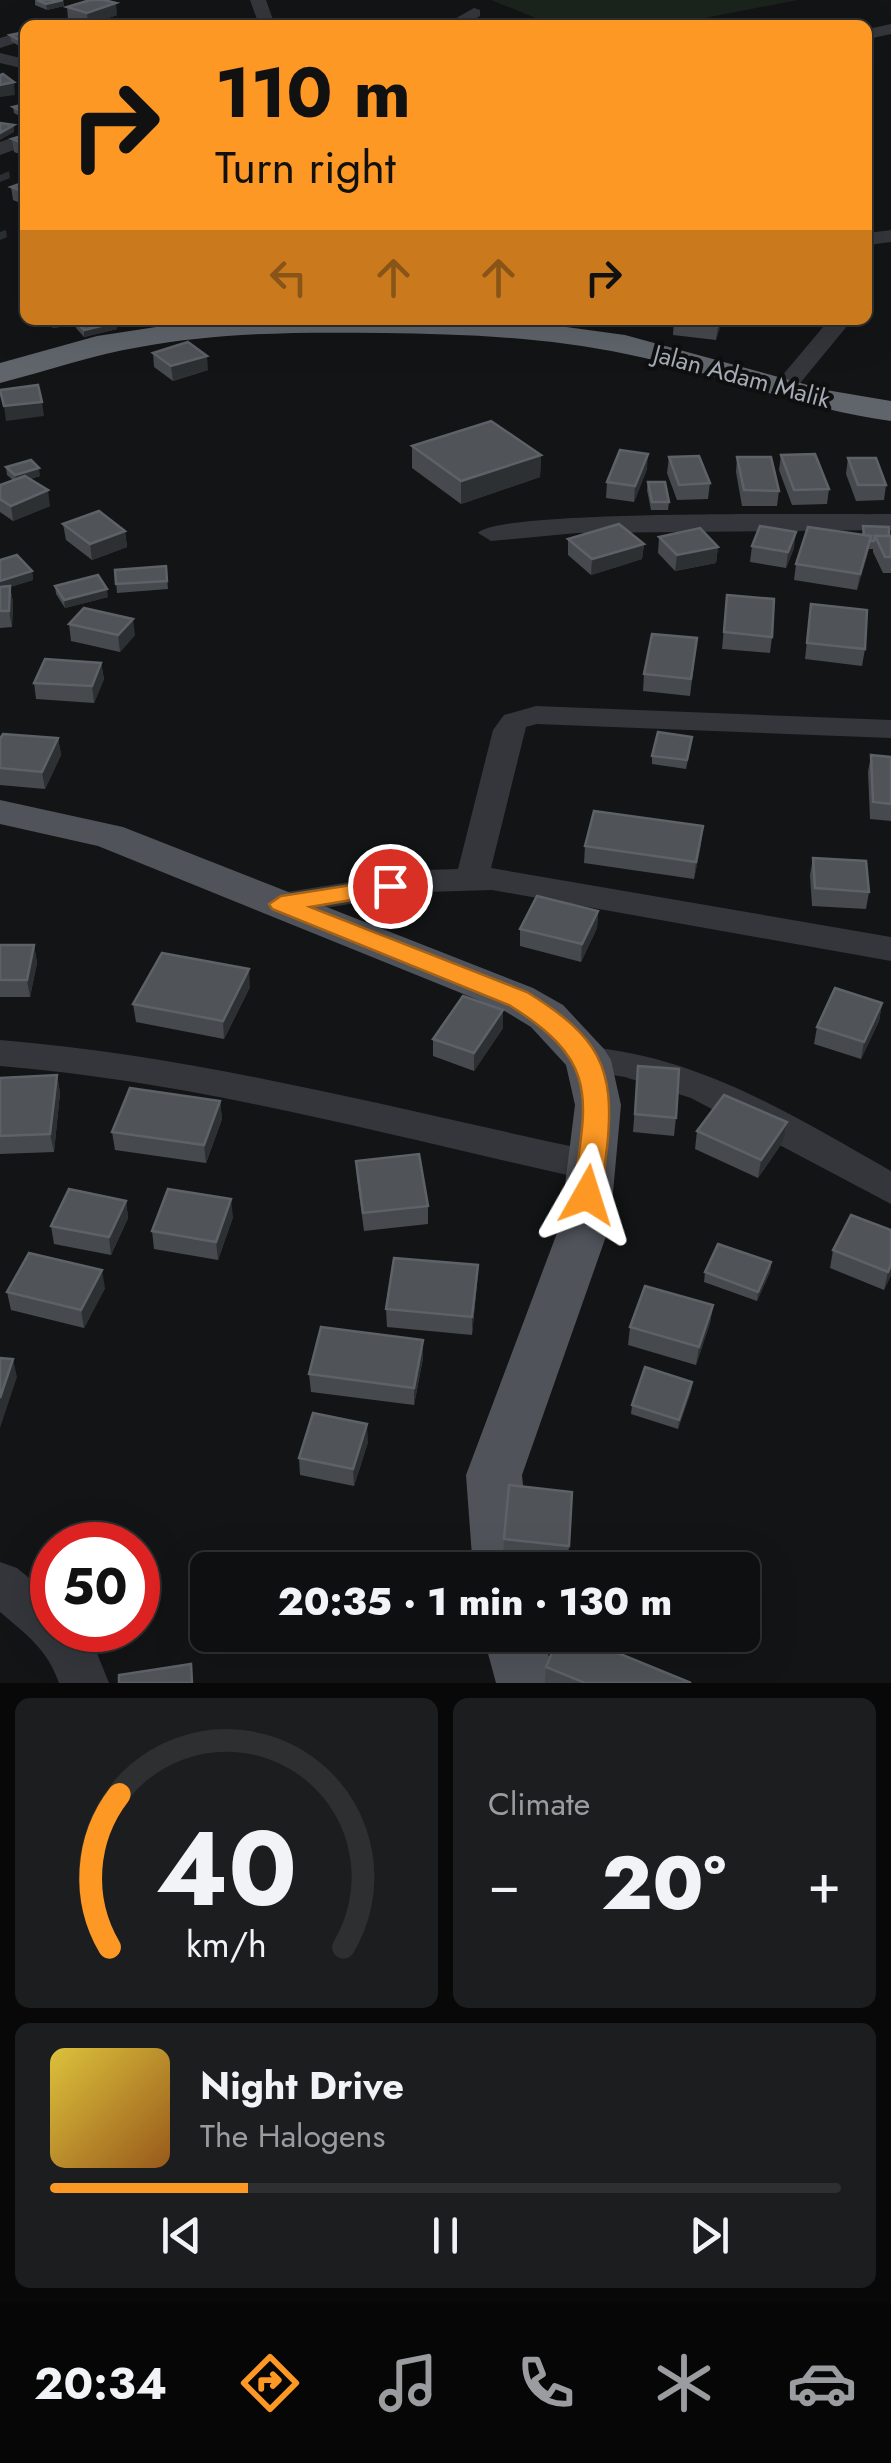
<!DOCTYPE html>
<html lang="en">
<head>
<meta charset="utf-8">
<style>
	body { margin:0; font-family:Jost,sans-serif; background:#1c1d1e; color:#f1f3f6; height:100vh; display:flex; flex-direction:column; font-size:38px; white-space:nowrap }
	* { box-sizing:border-box; margin:0 }
	p { font-size:32px; color:#9b9c9f }
	.icon { flex:none; width:55px; height:55px; fill:none; stroke:currentColor; stroke-width:2; stroke-linecap:round; stroke-linejoin:round }
	.map { position:relative; height:1683px; overflow:hidden }
	.panel { display:flex; flex-direction:column; gap:15px; padding:15px; background:#080809; flex:1 }
	.panel>* { flex:none }
	.top-card { position:absolute; left:20px; top:20px; width:852px; height:305px; border-radius:15px; box-shadow:0 10px 40px #0002,0 0 0 2px #2e2f30; background:#fd9824; color:#111; overflow:hidden }
	.speed { position:absolute; left:30px; top:1522px; display:flex; gap:20px; font-size:50px; font-weight:700; text-align:center }
	.speed>* { display:grid; place-content:center; width:130px; height:130px; border-radius:50%; background:#0e0f10; box-shadow:0 10px 40px #0002,0 0 0 2px #2e2f30; line-height:1 }
	.speed .limit { border:15px solid #d22; background:#fff; color:#111 }
	.pin { position:absolute; display:grid; place-items:center; width:85px; height:85px; color:#fff; margin:-42px; border:5px solid #fff; border-radius:50%; box-shadow:0 2px 10px #0007 }
	.me { position:absolute; width:110px; margin:-55px; rotate:6deg; stroke-linejoin:round; filter:drop-shadow(0 0 8px #0008) }
	.turn { display:flex; align-items:center; gap:35px; height:210px; padding:0 30px; font-size:45px }
	.turn .icon { width:130px; height:130px; stroke-width:2.5 }
	.turn b { display:block; font-size:70px; line-height:85px }
	.lanes { display:flex; align-items:center; height:95px; padding:0 30px; background:#0003; justify-content:center; gap:50px; direction:ltr }
	.lanes .off { opacity:.35 }
	.big { font-size:75px; font-weight:800; line-height:1.1 }
	.panel .tile { flex:1; display:flex; flex-direction:column; justify-content:center; gap:15px; min-width:0; padding:0 35px; border-radius:15px; background:#1c1d1e }
	.panel .dial { align-items:center; gap:0 }
	.dial svg { height:260px; overflow:visible; fill:none; stroke:#2e2f30; stroke-width:7; stroke-linecap:round; text-anchor:middle }
	.dial text { fill:#f1f3f6; stroke:none }
	.song { display:flex; align-items:center; gap:30px }
	.cover { width:120px; height:120px; border-radius:15px; background:linear-gradient(135deg,hsl(50 70% 55%),hsl(30 70% 35%)) }
	.played { height:10px; border-radius:5px; background:linear-gradient(90deg,#fd9824 25%,#2e2f30 25%) }
	.keys { display:flex; justify-content:space-around; direction:ltr }
	.heat { display:flex; justify-content:space-between; align-items:center; font-size:55px; direction:ltr }
	.panel .tiles { flex:1; display:grid; gap:15px; grid-template-columns:1fr 1fr }
	.tile:last-child { grid-column:span 2 }
	.trip { position:absolute; left:190px; top:1552px; width:570px; height:100px; border-radius:15px; background:#0e0f10; box-shadow:0 10px 40px #0002,0 0 0 2px #2e2f30; font-weight:800; line-height:100px; text-align:center }
	.menu { display:flex; height:160px; justify-content:space-around; align-items:center; background:#060606; color:#9b9c9f }
	.menu .icon { width:70px; height:70px }
	.menu .active { color:#fd9824 }
	.menu b { font-size:45px; color:#f1f3f6 }
	.map>svg:first-child { display:block }
</style>
</head>
<body>
<div class="map">
<svg width="891" height="1683" viewBox="0 0 891 1683">
	<rect width="100%" height="100%" fill="#131415"/>
	<polygon fill="#1b241c" points="491,0 798,0 669,25 553,25"/>
	<g fill="none" stroke-linecap="round" stroke-linejoin="round">
		<g fill="#34363b" fill-rule="evenodd">
			<polygon points="250,0 266,0 275,25 259,25"/>
			<polygon points="474,8 480,10 480,16 464,25 444,25"/>
			<polygon points="69,18 75,20 76,25 53,25"/>
			<polygon points="891,24 891,34 868,39 868,29"/>
			<polygon points="25,30 25,40 0,48 0,38"/>
			<polygon points="0,53 25,59 25,69 0,63"/>
			<polygon points="25,133 25,146 0,155 0,142"/>
			<polygon points="891,230 891,242 868,245 868,233"/>
			<polygon points="829,320 852,320 792,393 776,393 772,388 776,383"/>
			<path d="M 891,514 L 891,530 L 577,533 L 491,541 L 478,533 C 497,509 838,515 891,514 Z"/>
			<polygon points="536,706 891,720 891,738 537,724 526,727 491,868 891,937 891,961 492,890 425,892 281,915 269,912 264,904 269,896 281,893 425,870 458,869 493,730 504,715"/>
			<path d="M 0,1040 C 199,1056 394,1109 589,1150 L 603,1155 L 608,1165 L 603,1175 L 589,1180 C 394,1137 199,1082 0,1066 Z"/>
			<path d="M 588,1047 C 700,1057 795,1116 891,1171 L 891,1204 L 691,1098 L 625,1077 L 575,1069 L 570,1060 L 575,1051 Z"/>
			<path d="M 0,1562 L 17,1568 L 52,1597 L 52,1630 L 88,1631 L 109,1683 L 59,1683 C 48,1650 26,1634 0,1612 Z"/>
		</g>
		<g fill="#50535a" fill-rule="evenodd">
			<polygon points="0,800 123,827 533,988 563,1005 604,1049 611,1060 621,1105 610,1225 522,1475 531,1570 473,1570 466,1475 560,1225 575,1105 566,1065 531,1027 503,1010 98,846 0,824"/>
			<polygon points="483,1635 543,1635 556,1683 496,1683"/>
		</g>
		<path fill="#60656c" fill-rule="evenodd" d="M 515,320 L 625,335 L 826,390 L 891,401 L 891,421 C 799,409 716,372 626,354 C 546,337 464,334 383,333 C 302,332 220,332 140,347 C 92,355 47,371 0,383 L 0,363 L 97,336 L 202,320 Z"/>
	</g>
	<g fill="#46494e">
		<polygon points="35,0 63,0 64,6 47,10 35,5"/>
		<polygon points="67,7 117,15 88,25 68,19"/>
		<polygon points="25,32 19,46 11,41 10,35"/>
		<polygon points="25,104 25,119 14,113 13,107"/>
		<polygon points="25,135 25,156 14,152 12,139"/>
		<polygon points="25,182 25,205 13,200 11,187"/>
		<polygon points="50,320 115,320 117,322 117,329 84,337 76,328 76,325 52,328"/>
		<polygon points="606,320 654,320 652,326 606,322"/>
		<polygon points="674,320 721,320 716,340 673,335"/>
		<polygon points="153,353 208,370 173,381 154,367"/>
		<polygon points="412,446 541,455 540,477 461,504 412,468"/>
		<polygon points="781,455 829,489 827,504 792,505 779,470"/>
		<polygon points="669,457 710,483 708,499 677,500 667,473"/>
		<polygon points="737,457 779,491 777,506 742,506 736,472"/>
		<polygon points="848,458 886,485 884,500 856,501 846,474"/>
		<polygon points="6,467 40,476 30,479 50,506 13,521 0,512 0,485 13,480 7,475"/>
		<polygon points="647,469 634,502 606,498 607,482"/>
		<polygon points="648,482 669,502 668,510 651,510 647,490"/>
		<polygon points="63,524 125,531 127,547 92,560 66,540"/>
		<polygon points="863,526 891,536 891,573 883,573 873,552 873,549 869,549 857,590 794,580 796,564 862,535"/>
		<polygon points="659,537 718,547 716,563 675,571 658,553"/>
		<polygon points="568,539 644,544 642,559 591,575 568,555"/>
		<polygon points="752,546 794,548 786,568 750,562"/>
		<polygon points="0,560 32,571 33,580 10,587 13,602 12,627 0,628"/>
		<polygon points="166,566 168,589 117,593 115,570"/>
		<polygon points="55,586 108,597 65,608 56,594"/>
		<polygon points="727,595 772,637 770,653 722,649"/>
		<polygon points="811,604 865,649 862,666 805,659"/>
		<polygon points="69,624 135,635 120,652 71,641"/>
		<polygon points="695,655 690,696 643,691 644,674"/>
		<polygon points="101,663 104,679 94,703 36,699 34,683"/>
		<polygon points="58,738 61,755 45,789 0,785 0,739"/>
		<polygon points="691,745 686,769 652,764 652,756"/>
		<polygon points="871,755 891,757 891,821 870,819 868,772"/>
		<polygon points="701,844 694,879 584,863 585,846"/>
		<polygon points="813,858 869,892 866,909 812,906 810,875"/>
		<polygon points="598,911 597,928 581,962 520,946 520,929"/>
		<polygon points="0,945 34,945 37,963 30,997 0,997"/>
		<polygon points="250,987 224,1039 136,1022 133,1004"/>
		<polygon points="882,1003 879,1021 861,1059 814,1044 817,1027"/>
		<polygon points="503,1010 503,1028 474,1071 433,1056 433,1039"/>
		<polygon points="638,1066 676,1118 674,1136 633,1132"/>
		<polygon points="57,1075 60,1093 54,1152 0,1154 0,1078"/>
		<polygon points="220,1101 222,1119 206,1163 115,1150 112,1132"/>
		<polygon points="787,1122 784,1140 758,1178 695,1149 697,1131"/>
		<polygon points="356,1161 428,1206 428,1224 364,1231 357,1179"/>
		<polygon points="126,1201 128,1218 111,1255 54,1244 51,1226"/>
		<polygon points="233,1217 218,1260 154,1249 152,1231"/>
		<polygon points="891,1230 891,1275 884,1290 830,1268 833,1250"/>
		<polygon points="771,1262 770,1272 757,1301 704,1282 705,1272"/>
		<polygon points="478,1265 477,1283 472,1335 387,1327 386,1309"/>
		<polygon points="105,1288 84,1328 11,1310 7,1292"/>
		<polygon points="713,1305 710,1323 696,1365 628,1345 630,1327"/>
		<polygon points="423,1340 423,1358 414,1405 311,1392 309,1374"/>
		<polygon points="692,1382 691,1391 678,1429 631,1414 632,1405"/>
		<polygon points="368,1442 354,1486 300,1475 299,1458"/>
		<polygon points="572,1492 568,1563 503,1557 504,1539"/>
		<polygon points="546,1667 691,1683 545,1683"/>
	</g>
	<g fill="#2d3032">
		<polygon points="63,0 64,6 47,10 46,4"/>
		<polygon points="116,3 117,15 88,25 87,13"/>
		<polygon points="25,38 25,44 19,46 19,40"/>
		<polygon points="14,82 15,95 0,97 0,85"/>
		<polygon points="14,125 14,132 0,140 0,133"/>
		<polygon points="9,171 10,178 0,182 0,175"/>
		<polygon points="6,230 7,237 0,240 0,232"/>
		<polygon points="51,320 79,320 75,321 76,325 52,328"/>
		<polygon points="719,320 721,320 721,325 716,340"/>
		<polygon points="117,322 117,329 84,337 84,330"/>
		<polygon points="207,356 208,370 173,381 171,366"/>
		<polygon points="42,402 44,416 6,421 4,406"/>
		<polygon points="648,454 647,469 634,502 635,486"/>
		<polygon points="541,455 540,477 461,504 461,481"/>
		<polygon points="39,468 40,476 16,483 15,475"/>
		<polygon points="48,490 50,506 13,521 11,506"/>
		<polygon points="125,531 127,547 92,560 90,544"/>
		<polygon points="796,532 794,548 786,568 788,552"/>
		<polygon points="871,536 868,552 857,590 860,574"/>
		<polygon points="644,544 642,559 591,575 592,559"/>
		<polygon points="718,547 716,563 675,571 677,555"/>
		<polygon points="32,571 33,580 10,587 13,602 12,627 9,611 0,590 0,581"/>
		<polygon points="107,589 108,597 65,608 64,600"/>
		<polygon points="133,619 135,635 120,652 118,635"/>
		<polygon points="101,663 104,679 94,703 92,686"/>
		<polygon points="58,738 61,755 45,789 42,772"/>
		<polygon points="703,826 701,844 694,879 696,862"/>
		<polygon points="598,911 597,928 581,962 582,944"/>
		<polygon points="34,945 37,963 30,997 27,980"/>
		<polygon points="249,969 250,987 224,1039 223,1021"/>
		<polygon points="882,1003 879,1021 861,1059 864,1042"/>
		<polygon points="503,1010 503,1028 474,1071 474,1053"/>
		<polygon points="57,1075 60,1093 54,1152 50,1134"/>
		<polygon points="220,1101 222,1119 206,1163 204,1145"/>
		<polygon points="787,1122 784,1140 758,1178 761,1160"/>
		<polygon points="231,1199 233,1217 218,1260 216,1242"/>
		<polygon points="126,1201 128,1218 111,1255 109,1237"/>
		<polygon points="771,1262 770,1272 757,1301 758,1292"/>
		<polygon points="478,1265 477,1283 472,1335 472,1317"/>
		<polygon points="891,1265 891,1275 884,1290 888,1272"/>
		<polygon points="102,1270 105,1288 84,1328 81,1310"/>
		<polygon points="713,1305 710,1323 696,1365 699,1347"/>
		<polygon points="423,1340 423,1358 414,1405 414,1388"/>
		<polygon points="13,1359 17,1377 0,1428 0,1398"/>
		<polygon points="692,1382 691,1391 678,1429 679,1420"/>
		<polygon points="367,1424 368,1442 354,1486 353,1469"/>
	</g>
	<g fill="#505459" stroke="#5d6268" stroke-width="2.5">
		<polygon points="37,0 63,0 46,4"/>
		<polygon points="90,0 104,0 116,3 87,13 67,7"/>
		<polygon points="25,32 25,38 19,40 10,35"/>
		<polygon points="3,74 14,82 0,85 0,75"/>
		<polygon points="25,104 25,113 13,107"/>
		<polygon points="0,123 14,125 0,133"/>
		<polygon points="25,135 25,144 12,139"/>
		<polygon points="25,182 25,192 11,187"/>
		<polygon points="115,320 117,322 84,330 75,321"/>
		<polygon points="674,320 719,320 717,326"/>
		<polygon points="188,342 207,356 171,366 153,353"/>
		<polygon points="38,385 42,402 4,406 0,390"/>
		<polygon points="491,421 541,455 461,481 412,446"/>
		<polygon points="620,450 648,454 635,486 607,482"/>
		<polygon points="815,454 829,489 794,490 781,455"/>
		<polygon points="699,456 710,483 679,485 669,457"/>
		<polygon points="737,457 771,457 779,491 744,490"/>
		<polygon points="848,458 876,458 886,485 858,485"/>
		<polygon points="31,460 39,468 15,475 6,467"/>
		<polygon points="25,476 48,490 11,506 0,499 0,485"/>
		<polygon points="648,482 665,482 669,502 652,502"/>
		<polygon points="99,511 125,531 90,544 63,524"/>
		<polygon points="619,524 644,544 592,559 568,539"/>
		<polygon points="760,526 796,532 788,552 752,546"/>
		<polygon points="863,526 889,527 889,536 875,536 874,541 869,541 871,536 864,535"/>
		<polygon points="808,527 871,536 860,574 796,564"/>
		<polygon points="700,528 718,547 677,555 659,537"/>
		<polygon points="875,536 891,536 891,557 885,557"/>
		<polygon points="17,555 32,571 0,581 0,560"/>
		<polygon points="166,566 167,581 116,584 115,570"/>
		<polygon points="98,575 107,589 64,600 55,586"/>
		<polygon points="10,586 9,611 0,611 0,587"/>
		<polygon points="727,595 774,599 772,637 724,632"/>
		<polygon points="811,604 867,610 865,649 807,643"/>
		<polygon points="84,608 133,619 118,635 69,624"/>
		<polygon points="652,634 697,638 691,679 644,674"/>
		<polygon points="45,659 101,663 92,686 34,683"/>
		<polygon points="658,732 692,737 687,760 652,756"/>
		<polygon points="3,734 58,738 42,772 0,768 0,739"/>
		<polygon points="871,755 891,757 891,804 873,802"/>
		<polygon points="594,811 703,826 696,862 585,846"/>
		<polygon points="813,858 866,861 869,892 815,888"/>
		<polygon points="537,896 598,911 582,944 520,929"/>
		<polygon points="0,945 34,945 27,980 0,980"/>
		<polygon points="162,953 249,969 223,1021 133,1004"/>
		<polygon points="835,988 882,1003 864,1042 817,1027"/>
		<polygon points="463,996 503,1010 474,1053 433,1039"/>
		<polygon points="638,1066 679,1069 676,1118 635,1114"/>
		<polygon points="57,1075 50,1134 0,1136 0,1078"/>
		<polygon points="130,1088 220,1101 204,1145 112,1132"/>
		<polygon points="724,1095 787,1122 761,1160 697,1131"/>
		<polygon points="419,1154 428,1206 363,1213 356,1161"/>
		<polygon points="69,1189 126,1201 109,1237 51,1226"/>
		<polygon points="168,1189 231,1199 216,1242 152,1231"/>
		<polygon points="851,1215 891,1230 891,1265 888,1272 833,1250"/>
		<polygon points="718,1244 771,1262 758,1292 705,1272"/>
		<polygon points="29,1253 102,1270 81,1310 7,1292"/>
		<polygon points="394,1258 478,1265 472,1317 386,1309"/>
		<polygon points="645,1286 713,1305 699,1347 630,1327"/>
		<polygon points="321,1327 423,1340 414,1388 309,1374"/>
		<polygon points="0,1358 13,1359 0,1398"/>
		<polygon points="645,1367 692,1382 679,1420 632,1405"/>
		<polygon points="313,1413 367,1424 353,1469 299,1458"/>
		<polygon points="509,1485 572,1492 569,1546 504,1539"/>
		<polygon points="559,1635 574,1635 691,1683 585,1683 546,1667"/>
		<polygon points="191,1664 192,1683 119,1683 119,1675"/>
	</g>
	<path fill="#fd9824" stroke="#a46317" stroke-width="2.5" d="M 390,879 L 402,886 L 398,892 L 310,907 L 527,992 C 598,1036 616,1066 607,1148 C 604,1166 605,1187 597,1203 L 587,1206 L 577,1203 L 573,1195 C 586,1099 602,1063 509,1005 L 272,909 L 269,904 L 281,896 Z"/>
	<g text-anchor="middle" stroke-width="8" stroke-linejoin="round" paint-order="stroke">
		<g font-size="25" fill="#a4acb7" stroke="#0f0f10">
			<text transform="translate(742 376) rotate(15)" y="9">Jalan Adam Malik</text>
		</g>
	</g>
</svg>
<div class="speed"><div class="limit">50</div></div>
<div class="pin" style="left:390px;top:886px;background:#d93025"><svg class="icon" aria-label="arrive" viewBox="0 0 24 24"><path d="M6 21V4h12l-3 4 3 4H6"/></svg></div>
<svg class="me" style="left:587px;top:1195px" viewBox="-20 -20 40 40"><path d="M0-17L14 15 0 8-14 15z" fill="#fd9824" stroke="#fff" stroke-width="4"/></svg>
<div class="trip">20:35 · 1 min · 130 m</div>
<div class="top-card">
<div class="turn"><svg class="icon" aria-label="right" viewBox="0 0 24 24"><path d="M7 20v-9h11M14 6l5 5-5 5"/></svg><div><b>110 m</b>Turn right</div></div>
<div class="lanes"><svg class="icon off" aria-label="left" viewBox="0 0 24 24"><path d="M17 20v-9H6M10 6l-5 5 5 5"/></svg><svg class="icon off" aria-label="ahead" viewBox="0 0 24 24"><path d="M12 20V5M6 11l6-6 6 6"/></svg><svg class="icon off" aria-label="ahead" viewBox="0 0 24 24"><path d="M12 20V5M6 11l6-6 6 6"/></svg><svg class="icon" aria-label="right" viewBox="0 0 24 24"><path d="M7 20v-9h11M14 6l5 5-5 5"/></svg></div>
</div>
</div>
<section class="panel">
<div class="tiles">
<div class="tile dial"><svg viewBox="0 0 100 80">
<path d="M14 69A42 42 0 1 1 86 69"/>
<path d="M14 69A42 42 0 0 1 17 22" stroke="#fd9824"/>
<text x="50" y="56" font-size="32" font-weight="700">40</text>
<text x="50" y="72" font-size="11">km/h</text>
</svg></div>
<div class="tile"><p>Climate</p>
<div class="heat"><a>−</a><b class="big">20°</b><a>+</a></div>
</div>
<div class="tile">
<div class="song"><i class="cover"></i><div><b>Night Drive</b><p>The Halogens</p></div></div>
<div class="played"></div>
<div class="keys"><svg class="icon" aria-label="previous" viewBox="0 0 24 24"><path d="M18 5L8 12l10 7zM5 5v14"/></svg><svg class="icon" aria-label="pause" viewBox="0 0 24 24"><path d="M8 5v14M16 5v14"/></svg><svg class="icon" aria-label="next" viewBox="0 0 24 24"><path d="M6 5l10 7-10 7zM19 5v14"/></svg></div>
</div>
</div>
</section>
<nav class="menu">
<b>20:34</b>
<svg class="icon active" aria-label="directions" viewBox="0 0 24 24"><path d="M12 3l9 9-9 9-9-9zM9 14v-3h6M13 9l2 2-2 2"/></svg>
<svg class="icon" aria-label="music" viewBox="0 0 24 24"><path d="M9 18V5l10-2v13"/><circle cx="6" cy="18" r="3"/><circle cx="16" cy="16" r="3"/></svg>
<svg class="icon" aria-label="phone" viewBox="0 0 24 24"><path d="M5 4h4l2 5-3 2q2 4 5 5l2-3 5 2v4C11 20 4 13 5 4z"/></svg>
<svg class="icon" aria-label="climate" viewBox="0 0 24 24"><path d="M12 3v18M4 7l16 10M4 17L20 7"/></svg>
<svg class="icon" aria-label="car" viewBox="0 0 24 24"><path d="M5 17H2v-5l4-1 3-4h7l3 4 3 1v5h-3M9 17h6M6 11h13"/><circle cx="7" cy="17" r="2"/><circle cx="17" cy="17" r="2"/></svg>
</nav>
</body>
</html>
